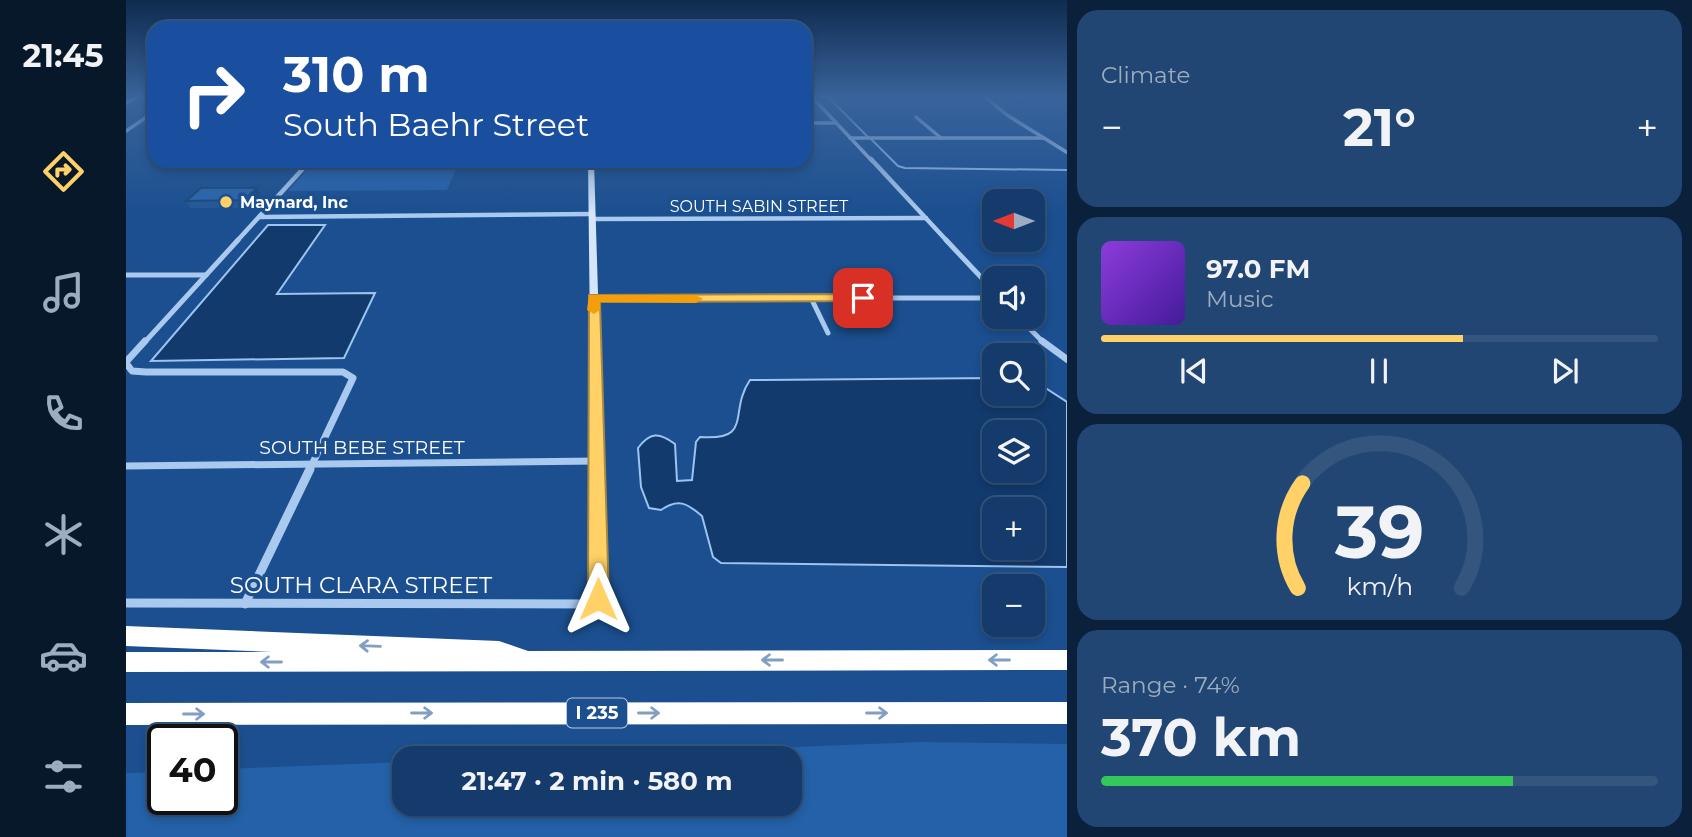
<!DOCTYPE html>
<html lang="en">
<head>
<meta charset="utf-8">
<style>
	body { margin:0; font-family:Montserrat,sans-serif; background:#214673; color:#f1f3f6; height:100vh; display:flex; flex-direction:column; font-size:26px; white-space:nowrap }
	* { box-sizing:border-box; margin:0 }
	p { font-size:23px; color:#9dadc1 }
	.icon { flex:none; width:38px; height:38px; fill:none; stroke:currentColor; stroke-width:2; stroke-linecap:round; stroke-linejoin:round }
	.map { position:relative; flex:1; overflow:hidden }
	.side { display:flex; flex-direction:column; gap:10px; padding:10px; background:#0b203b; width:625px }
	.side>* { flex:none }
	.top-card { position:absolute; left:21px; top:21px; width:665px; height:147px; border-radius:21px; box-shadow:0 4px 10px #0003,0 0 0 2px #33557e; background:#1a4fa0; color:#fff; overflow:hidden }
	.needle { width:46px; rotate:270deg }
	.fabs { position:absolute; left:856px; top:189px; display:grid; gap:14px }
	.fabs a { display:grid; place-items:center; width:63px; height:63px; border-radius:14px; background:#143b6b; box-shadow:0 4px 10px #0003,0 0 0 2px #33557e; font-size:35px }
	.speed { position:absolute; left:21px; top:724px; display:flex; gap:14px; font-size:35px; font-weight:700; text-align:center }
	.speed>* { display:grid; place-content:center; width:91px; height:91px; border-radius:50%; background:#143b6b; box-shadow:0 4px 10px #0003,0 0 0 2px #33557e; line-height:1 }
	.speed .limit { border:4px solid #111; border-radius:10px; background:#fff; color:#111 }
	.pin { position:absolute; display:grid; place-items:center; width:60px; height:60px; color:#fff; margin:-30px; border-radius:14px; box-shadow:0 4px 10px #0006 }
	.me { position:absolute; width:77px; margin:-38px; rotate:0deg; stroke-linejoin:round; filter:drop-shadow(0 0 5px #0008) }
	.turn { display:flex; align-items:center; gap:24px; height:147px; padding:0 21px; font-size:32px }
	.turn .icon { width:91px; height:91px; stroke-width:2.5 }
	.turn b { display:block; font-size:49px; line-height:60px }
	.big { font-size:52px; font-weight:700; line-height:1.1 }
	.side .card { flex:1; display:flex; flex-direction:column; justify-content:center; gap:10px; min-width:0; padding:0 24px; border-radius:21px; background:#214673 }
	.side .dial { align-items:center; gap:0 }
	.dial svg { height:182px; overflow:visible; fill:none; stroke:#33557e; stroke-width:7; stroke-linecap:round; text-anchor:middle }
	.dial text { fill:#f1f3f6; stroke:none }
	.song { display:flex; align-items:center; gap:21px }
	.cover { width:84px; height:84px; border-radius:10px; background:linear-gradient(135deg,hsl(270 70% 55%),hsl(260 70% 35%)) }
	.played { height:7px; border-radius:4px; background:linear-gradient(90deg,#ffd166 65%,#33557e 65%) }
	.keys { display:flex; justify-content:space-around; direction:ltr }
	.heat { display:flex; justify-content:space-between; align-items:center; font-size:38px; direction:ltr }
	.charge { height:10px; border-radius:5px; background:linear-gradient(90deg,#34c759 74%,#33557e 0) }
	.trip { position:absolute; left:266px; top:746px; width:410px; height:70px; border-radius:21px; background:#143b6b; box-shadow:0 4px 10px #0003,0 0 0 2px #33557e; font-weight:700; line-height:70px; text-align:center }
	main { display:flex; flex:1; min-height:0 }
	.tab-bar { display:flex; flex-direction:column; width:126px; justify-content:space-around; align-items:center; background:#08182b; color:#9dadc1 }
	.tab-bar .icon { width:49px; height:49px }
	.tab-bar .on { color:#ffd166 }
	.tab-bar b { font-size:32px; color:#f1f3f6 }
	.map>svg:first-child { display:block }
</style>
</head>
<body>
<main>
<nav class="tab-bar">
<b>21:45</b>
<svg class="icon on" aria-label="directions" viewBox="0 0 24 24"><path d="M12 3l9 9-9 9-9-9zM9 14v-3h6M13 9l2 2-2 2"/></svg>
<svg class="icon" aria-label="music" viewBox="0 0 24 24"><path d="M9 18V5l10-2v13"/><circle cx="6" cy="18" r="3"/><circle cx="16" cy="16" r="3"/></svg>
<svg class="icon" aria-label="phone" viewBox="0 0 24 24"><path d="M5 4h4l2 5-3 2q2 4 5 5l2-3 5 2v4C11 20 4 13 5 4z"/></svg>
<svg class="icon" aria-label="climate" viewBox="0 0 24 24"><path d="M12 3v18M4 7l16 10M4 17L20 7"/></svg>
<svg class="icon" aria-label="car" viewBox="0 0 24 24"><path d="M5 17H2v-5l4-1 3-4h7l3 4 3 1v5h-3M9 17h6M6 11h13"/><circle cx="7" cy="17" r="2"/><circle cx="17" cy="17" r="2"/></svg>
<svg class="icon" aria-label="filters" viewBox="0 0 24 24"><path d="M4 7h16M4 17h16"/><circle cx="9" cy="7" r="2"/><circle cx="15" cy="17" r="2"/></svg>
</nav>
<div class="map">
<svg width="942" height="837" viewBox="0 0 942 837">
	<rect width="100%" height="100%" fill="#1b4f8f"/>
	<g fill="#2461a8">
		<polygon points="189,161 321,161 319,167 331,167 321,190 162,191"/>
		<polygon points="795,742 941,744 941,837 0,837 0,773 37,772 37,800 96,800 96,769 278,762 278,803 663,803 663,758 393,758"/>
	</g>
	<g fill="#123a6d" stroke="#9cc4f0" stroke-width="2" fill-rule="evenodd">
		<polygon points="142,225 199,225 151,294 249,293 218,358 25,361"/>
		<path d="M 868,378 L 868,394 L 906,394 L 907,380 L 941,402 L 941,567 L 595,563 L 587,557 L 576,516 C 561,503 552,498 535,510 L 523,508 L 515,487 L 512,448 C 524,432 533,432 549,444 L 551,481 L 566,480 L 570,442 L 574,437 C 628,441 602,412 624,380 ZM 868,432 L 906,432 L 906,471 L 868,471 ZM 868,509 L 906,509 L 906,548 L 868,548 Z"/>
	</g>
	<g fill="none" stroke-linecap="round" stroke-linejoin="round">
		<g stroke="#9cc4f0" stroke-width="2">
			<polyline points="702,97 742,137"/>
			<polyline points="745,139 772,166 779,168 942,170"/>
		</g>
		<g stroke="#a9c9ee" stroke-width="3.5">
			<polyline points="686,97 746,161"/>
			<polyline points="859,97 881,115 942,153"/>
			<polyline points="790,117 815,138"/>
			<polyline points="679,123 709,123"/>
			<polyline points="0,131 28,112"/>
			<polyline points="724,138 918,138"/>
		</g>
		<g stroke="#a9c9ee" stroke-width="4.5">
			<polyline points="745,159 821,241"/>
			<polyline points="133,217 466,214"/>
			<polyline points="466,219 800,218"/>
			<polyline points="111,241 184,161"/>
		</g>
		<g stroke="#a9c9ee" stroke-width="5">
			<polyline points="820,240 868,291"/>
			<polyline points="0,275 80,275"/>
			<polyline points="468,298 868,298"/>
			<polyline points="685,298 702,333"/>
			<polyline points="892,317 918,343"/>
			<polyline points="18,343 112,240"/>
		</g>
		<g stroke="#a9c9ee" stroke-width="7">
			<polyline points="916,341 942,360"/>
			<polyline points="0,362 19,341"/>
			<polyline points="0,363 6,371 20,372 217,372 227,378 183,471"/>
			<polyline points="0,466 472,461"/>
		</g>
		<g stroke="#a9c9ee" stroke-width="9">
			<polyline points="0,603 469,604"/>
			<polyline points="119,604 184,469"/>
		</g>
		<polygon fill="#d6e6fa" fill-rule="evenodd" points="462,161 468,161 481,592 474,609 469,611 464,609 462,604 467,592"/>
		<g fill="#fff" fill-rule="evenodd">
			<polygon points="7,97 15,97 0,105 0,101"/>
			<polygon points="0,626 373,641 402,651 942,650 942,670 0,672 0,652 146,652 0,646"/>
			<polygon points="942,702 942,724 0,725 0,703"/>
		</g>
	</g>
	<polygon fill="#245895" points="134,195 122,208 64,208 60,201"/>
	<polygon fill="#1d4779" points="131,188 134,195 122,208 118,200"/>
	<polygon fill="#2a66ad" stroke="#1d4779" stroke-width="2" points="75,188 131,188 118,200 60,201"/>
	<defs><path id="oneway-shaft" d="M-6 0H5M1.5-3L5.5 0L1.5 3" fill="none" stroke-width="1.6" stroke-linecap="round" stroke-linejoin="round" transform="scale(1.75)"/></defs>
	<g stroke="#829ec1">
		<use href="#oneway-shaft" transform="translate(244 646) rotate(-178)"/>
		<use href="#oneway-shaft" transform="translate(646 660) rotate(180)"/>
		<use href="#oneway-shaft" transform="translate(873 660) rotate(180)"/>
		<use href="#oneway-shaft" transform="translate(145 662) rotate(180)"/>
		<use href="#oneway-shaft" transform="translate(296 713)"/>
		<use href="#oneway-shaft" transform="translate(523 713)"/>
		<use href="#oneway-shaft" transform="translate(751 713)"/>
		<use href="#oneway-shaft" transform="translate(68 714)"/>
	</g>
	<linearGradient id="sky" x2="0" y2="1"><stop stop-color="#0f2b4f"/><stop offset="0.45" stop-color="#39639b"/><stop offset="1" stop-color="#39639b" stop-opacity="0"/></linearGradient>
	<rect width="942" height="214" fill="url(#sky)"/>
	<polygon fill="#ffd166" stroke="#a68842" stroke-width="2" points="737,294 742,296 742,301 474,302 483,599 480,607 472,610 465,607 462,599 463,295"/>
	<polygon fill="#f59e0b" points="463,295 570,295 577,299 570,303 474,302 474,310 468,314 461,310"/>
	<circle fill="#ffd166" stroke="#1b4f8f" stroke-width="2.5" cx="100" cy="202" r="7"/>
	<g text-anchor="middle" stroke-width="7" stroke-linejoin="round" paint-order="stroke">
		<g font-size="16" font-weight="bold" fill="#fff" stroke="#1b4f8f" text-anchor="start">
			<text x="114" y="208">Maynard, Inc</text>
		</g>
		<g font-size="16" fill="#fff" stroke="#1b4f8f">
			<text x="633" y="212">SOUTH SABIN STREET</text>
		</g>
		<rect fill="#1b4f8f" stroke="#bbcadd" stroke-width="2" x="441" y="698.5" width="60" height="29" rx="5"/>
		<g font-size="18" font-weight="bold" fill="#fff">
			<text x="471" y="719">I 235</text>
		</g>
		<g font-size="19" fill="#fff" stroke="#1b4f8f">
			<text x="236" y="454">SOUTH BEBE STREET</text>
		</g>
		<g font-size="23" fill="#fff" stroke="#1b4f8f">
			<text x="235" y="593">SOUTH CLARA STREET</text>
		</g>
	</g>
</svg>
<div class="fabs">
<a><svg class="needle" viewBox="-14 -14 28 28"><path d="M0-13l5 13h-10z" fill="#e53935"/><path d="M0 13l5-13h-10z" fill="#9dadc1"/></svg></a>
<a><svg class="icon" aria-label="sound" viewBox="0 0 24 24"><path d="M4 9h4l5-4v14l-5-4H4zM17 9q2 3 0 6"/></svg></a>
<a><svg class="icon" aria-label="search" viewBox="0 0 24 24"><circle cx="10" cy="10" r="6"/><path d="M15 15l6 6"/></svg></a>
<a><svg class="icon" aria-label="layers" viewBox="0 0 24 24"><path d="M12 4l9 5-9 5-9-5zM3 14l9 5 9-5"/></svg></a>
<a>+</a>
<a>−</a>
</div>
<div class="speed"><div class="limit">40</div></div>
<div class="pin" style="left:737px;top:298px;background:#d93025"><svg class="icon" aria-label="arrive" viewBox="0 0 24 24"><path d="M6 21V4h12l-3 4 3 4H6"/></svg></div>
<svg class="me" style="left:472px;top:599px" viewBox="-20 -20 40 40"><path d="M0-17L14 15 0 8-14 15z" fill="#ffd166" stroke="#fff" stroke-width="4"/></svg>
<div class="trip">21:47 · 2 min · 580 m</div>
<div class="top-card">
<div class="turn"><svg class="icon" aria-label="right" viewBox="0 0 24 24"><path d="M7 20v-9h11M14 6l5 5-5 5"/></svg><div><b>310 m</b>South Baehr Street</div></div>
</div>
</div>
<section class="side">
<div class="card"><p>Climate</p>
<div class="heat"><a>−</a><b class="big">21°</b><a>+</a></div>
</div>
<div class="card">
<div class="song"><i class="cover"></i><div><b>97.0 FM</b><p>Music</p></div></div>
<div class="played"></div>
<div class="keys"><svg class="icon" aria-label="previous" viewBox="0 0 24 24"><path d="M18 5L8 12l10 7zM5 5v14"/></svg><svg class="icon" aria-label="pause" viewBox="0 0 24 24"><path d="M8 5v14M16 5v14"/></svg><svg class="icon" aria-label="next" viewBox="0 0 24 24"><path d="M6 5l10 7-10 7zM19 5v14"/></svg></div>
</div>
<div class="card dial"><svg viewBox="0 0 100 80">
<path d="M14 69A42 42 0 1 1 86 69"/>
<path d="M14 69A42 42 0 0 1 16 23" stroke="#ffd166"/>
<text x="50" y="56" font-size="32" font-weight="700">39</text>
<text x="50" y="72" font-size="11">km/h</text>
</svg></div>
<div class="card"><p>Range · 74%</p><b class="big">370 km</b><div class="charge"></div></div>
</section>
</main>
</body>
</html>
